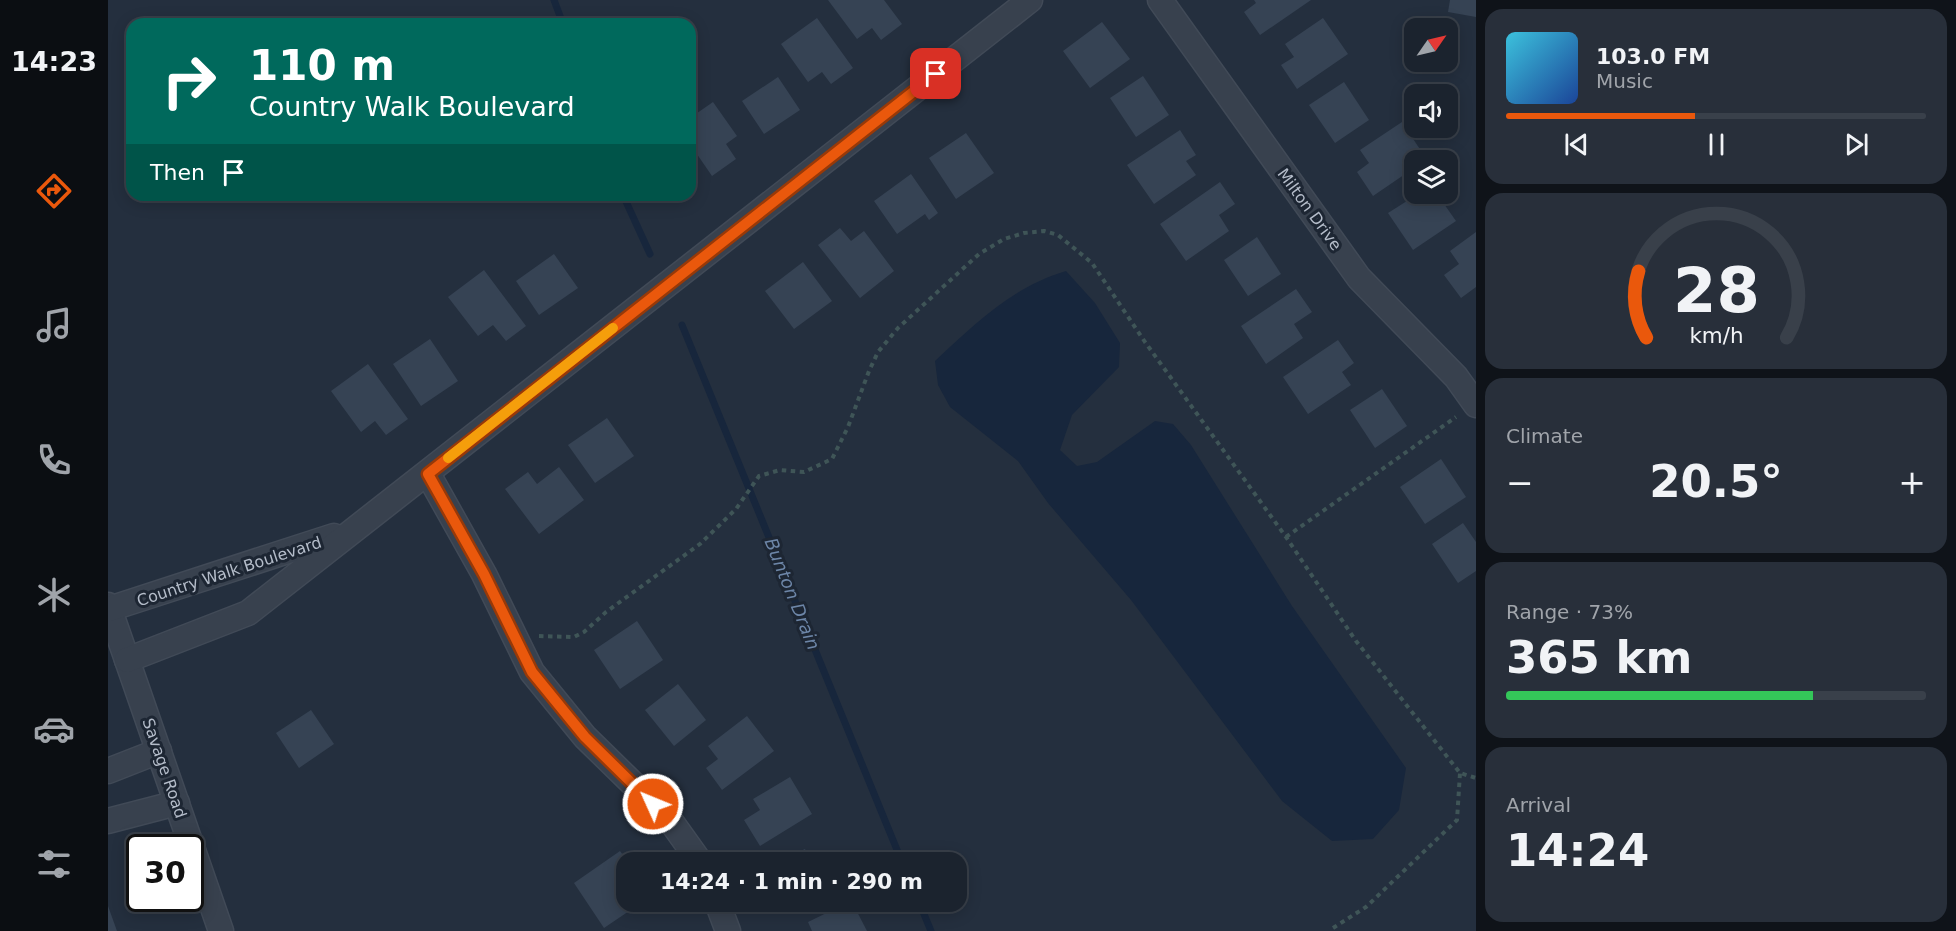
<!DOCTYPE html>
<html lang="en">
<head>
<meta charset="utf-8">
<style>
	body { margin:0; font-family:"DejaVu Sans",sans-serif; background:#282f3a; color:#f1f3f6; height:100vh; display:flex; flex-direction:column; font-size:22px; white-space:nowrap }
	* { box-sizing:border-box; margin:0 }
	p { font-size:20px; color:#a0a4aa }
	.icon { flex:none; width:33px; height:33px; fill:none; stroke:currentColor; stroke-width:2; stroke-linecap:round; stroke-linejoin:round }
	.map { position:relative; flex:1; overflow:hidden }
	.panel { display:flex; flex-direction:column; gap:9px; padding:9px; background:#0f1319; width:480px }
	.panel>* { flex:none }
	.banner { position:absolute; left:18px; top:18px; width:570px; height:183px; border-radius:18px; box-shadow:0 3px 15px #0003,0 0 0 2px #39404a; background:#00695c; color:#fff; overflow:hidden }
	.needle { width:39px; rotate:56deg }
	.fabs { position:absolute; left:1296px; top:18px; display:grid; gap:12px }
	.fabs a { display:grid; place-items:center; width:54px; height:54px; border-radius:12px; background:#1b232e; box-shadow:0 3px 15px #0003,0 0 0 2px #39404a; font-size:30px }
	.speed { position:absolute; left:18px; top:834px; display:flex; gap:12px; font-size:30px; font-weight:700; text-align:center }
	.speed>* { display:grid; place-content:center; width:78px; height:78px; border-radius:50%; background:#1b232e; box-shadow:0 3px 15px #0003,0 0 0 2px #39404a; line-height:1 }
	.speed .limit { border:3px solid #111; border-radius:9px; background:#fff; color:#111 }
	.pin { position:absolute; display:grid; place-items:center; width:51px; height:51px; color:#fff; margin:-26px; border-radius:12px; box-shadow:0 3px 9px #0006 }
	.me { position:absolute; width:66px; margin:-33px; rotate:314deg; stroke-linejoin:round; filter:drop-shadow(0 0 4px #0008) }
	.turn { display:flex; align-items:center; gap:21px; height:126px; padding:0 24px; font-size:27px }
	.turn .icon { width:78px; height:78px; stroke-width:2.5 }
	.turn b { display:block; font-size:42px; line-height:51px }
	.then { display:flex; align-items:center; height:57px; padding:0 24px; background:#0003; gap:12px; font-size:22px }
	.big { font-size:45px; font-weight:800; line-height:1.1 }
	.panel .widget { flex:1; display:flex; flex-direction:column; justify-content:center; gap:9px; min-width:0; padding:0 21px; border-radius:18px; background:#282f3a }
	.panel .dial { align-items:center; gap:0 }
	.dial svg { height:156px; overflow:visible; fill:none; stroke:#39404a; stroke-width:7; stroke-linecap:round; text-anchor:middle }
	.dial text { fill:#f1f3f6; stroke:none }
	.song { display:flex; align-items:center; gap:18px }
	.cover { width:72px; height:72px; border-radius:9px; background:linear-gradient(135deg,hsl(190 70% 55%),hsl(220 70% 35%)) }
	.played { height:6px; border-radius:3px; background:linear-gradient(90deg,#ea580c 45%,#39404a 45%) }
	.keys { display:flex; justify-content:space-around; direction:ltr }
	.heat { display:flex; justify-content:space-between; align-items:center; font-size:33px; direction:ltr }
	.charge { height:9px; border-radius:4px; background:linear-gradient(90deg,#34c759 73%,#39404a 0) }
	.trip { position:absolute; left:508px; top:852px; width:351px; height:60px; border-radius:18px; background:#1b232e; box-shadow:0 3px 15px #0003,0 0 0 2px #39404a; font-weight:800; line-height:60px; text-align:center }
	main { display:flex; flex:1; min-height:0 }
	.tab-bar { display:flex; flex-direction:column; width:108px; justify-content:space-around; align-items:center; background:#0b0e12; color:#a0a4aa }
	.tab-bar .icon { width:42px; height:42px }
	.tab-bar .on { color:#ea580c }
	.tab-bar b { font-size:27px; color:#f1f3f6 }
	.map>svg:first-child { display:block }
</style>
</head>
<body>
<main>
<nav class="tab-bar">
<b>14:23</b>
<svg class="icon on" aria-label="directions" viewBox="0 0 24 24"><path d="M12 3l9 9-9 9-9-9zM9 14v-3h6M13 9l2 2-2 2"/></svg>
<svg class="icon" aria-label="music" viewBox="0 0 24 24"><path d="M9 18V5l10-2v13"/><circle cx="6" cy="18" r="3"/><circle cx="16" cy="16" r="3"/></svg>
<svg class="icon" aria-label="phone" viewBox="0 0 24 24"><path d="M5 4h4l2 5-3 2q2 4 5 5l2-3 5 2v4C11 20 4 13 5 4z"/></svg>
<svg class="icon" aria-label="climate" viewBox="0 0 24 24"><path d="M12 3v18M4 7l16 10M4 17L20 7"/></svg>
<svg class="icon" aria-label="car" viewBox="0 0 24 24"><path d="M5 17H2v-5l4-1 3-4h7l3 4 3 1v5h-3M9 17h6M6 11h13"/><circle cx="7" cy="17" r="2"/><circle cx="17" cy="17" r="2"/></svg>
<svg class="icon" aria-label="filters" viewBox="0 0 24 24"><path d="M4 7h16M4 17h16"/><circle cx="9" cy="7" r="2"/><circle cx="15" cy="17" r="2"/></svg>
</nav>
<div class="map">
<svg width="1368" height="931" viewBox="0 0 1368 931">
	<rect width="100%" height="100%" fill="#242f3e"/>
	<path fill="#17263c" d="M 958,271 L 987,303 L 1012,343 L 1011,367 L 964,415 L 952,450 L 969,466 L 989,462 L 1047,421 L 1065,424 L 1083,445 L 1184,606 L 1298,768 L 1291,810 L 1265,839 L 1224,841 L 1174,801 L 1023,600 L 940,503 L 910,461 L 842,407 L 830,385 L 827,361 C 867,324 904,287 958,271 Z"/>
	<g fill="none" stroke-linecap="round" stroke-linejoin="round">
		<g stroke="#17263c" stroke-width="7">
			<polyline points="446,0 455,24"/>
			<polyline points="515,195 542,254"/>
			<polyline points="574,325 794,862"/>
			<polyline points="811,902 823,931"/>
		</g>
	</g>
	<g fill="#364354">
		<polygon points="720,0 776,0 794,24 773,40 764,28 749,39"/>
		<polygon points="1146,0 1203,0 1152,35 1136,12 1148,3"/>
		<polygon points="1342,0 1368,0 1368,17 1340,12"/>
		<polygon points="709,18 745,68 723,84 714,72 700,82 673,44"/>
		<polygon points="1215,18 1240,54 1189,89 1173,65 1186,57 1177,44"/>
		<polygon points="994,22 1022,59 982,88 955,51"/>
		<polygon points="1035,76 1061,115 1028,137 1002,98"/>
		<polygon points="670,77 692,110 656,134 634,101"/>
		<polygon points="1236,82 1261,120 1227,143 1201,105"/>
		<polygon points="605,102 629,136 618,144 628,159 604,176 582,144 582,118"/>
		<polygon points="1294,122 1319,160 1306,160 1306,168 1265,196 1249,172 1261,163 1252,150"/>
		<polygon points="1072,130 1088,155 1078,161 1088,175 1046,204 1019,165"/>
		<polygon points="858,133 886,173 848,199 821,158"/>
		<polygon points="803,174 830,213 821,220 817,214 789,234 766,201"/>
		<polygon points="1112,182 1127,204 1111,215 1121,231 1078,261 1052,224"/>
		<polygon points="1310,194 1329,194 1348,221 1305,250 1280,213"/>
		<polygon points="732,228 743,241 756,231 786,271 752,298 710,245"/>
		<polygon points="1368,232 1368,287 1353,298 1336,275 1351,264 1342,251"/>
		<polygon points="1149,237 1173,274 1140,296 1116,260"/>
		<polygon points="446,254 470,288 431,315 408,281"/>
		<polygon points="695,262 724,301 686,329 657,291"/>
		<polygon points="376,270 418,326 398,341 385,325 370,336 340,297"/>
		<polygon points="1188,289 1204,312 1186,324 1195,338 1158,364 1133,326"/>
		<polygon points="322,339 350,381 313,406 285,364"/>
		<polygon points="1230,340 1246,363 1234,372 1243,385 1200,414 1175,377"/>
		<polygon points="260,364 300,419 278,435 267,421 253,432 223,391"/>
		<polygon points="1274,389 1299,426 1267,448 1242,410"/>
		<polygon points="499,418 526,456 487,483 460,445"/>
		<polygon points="1333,459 1358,497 1317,524 1292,487"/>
		<polygon points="451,467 476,500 431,534 397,489 420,472 429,484"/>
		<polygon points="1355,523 1368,542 1368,571 1350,583 1324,544"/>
		<polygon points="529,621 555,660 512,689 486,650"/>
		<polygon points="570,684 598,720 566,746 537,710"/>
		<polygon points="203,710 226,744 191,768 168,733"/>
		<polygon points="639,716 666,751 614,790 598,768 610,759 600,746"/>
		<polygon points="682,777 704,814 652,846 636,820 652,810 645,799"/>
		<polygon points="697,849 703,862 668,862"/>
		<polygon points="512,851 520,862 517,885 519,902 528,902 530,905 496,928 466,883"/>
		<polygon points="741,902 744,902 759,931 704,931 700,922"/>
		<polygon points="0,907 0,906 9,931 0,931"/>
	</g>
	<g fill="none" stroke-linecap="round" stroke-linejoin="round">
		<defs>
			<g id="minor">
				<polyline points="1052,0 1251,278 1348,377 1368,405"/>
				<polyline points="320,474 376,574 424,672 477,737 562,820 592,862"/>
				<polyline points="0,605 113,931"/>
				<polyline points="1,609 226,536"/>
				<polyline points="19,660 140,613 922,0"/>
				<polyline points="0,771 51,751"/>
				<polyline points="0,821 69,803"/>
				<polyline points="609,902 620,931"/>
			</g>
		</defs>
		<use href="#minor" stroke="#414a57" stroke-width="27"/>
		<g stroke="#3f5557" stroke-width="4" stroke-dasharray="4.5 4.5" stroke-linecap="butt">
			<polyline points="1178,537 1348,417"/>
			<polyline points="431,636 466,637 476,632 498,612 592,544 628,509 651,476 672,470 696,472 724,459 740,427 761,371 770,352 790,328 871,254 896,239 916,233 936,231 950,235 984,263 1037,342 1178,537 1248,641 1352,773 1368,778"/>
			<polyline points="1225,928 1258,907 1349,820 1352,773"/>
		</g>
		<use href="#minor" stroke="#38414e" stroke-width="24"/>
	</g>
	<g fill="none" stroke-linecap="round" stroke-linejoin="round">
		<defs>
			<polyline id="route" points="545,804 477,737 424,672 376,574 320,474 828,74"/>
		</defs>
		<use href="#route" stroke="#983908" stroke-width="15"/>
		<use href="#route" stroke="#ea580c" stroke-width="10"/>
		<polyline stroke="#f59e0b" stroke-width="10" points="340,458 505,328"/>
	</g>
	<g text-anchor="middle" stroke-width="6" stroke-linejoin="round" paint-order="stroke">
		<g font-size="16" fill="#b4bcc9" stroke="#1d2633">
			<text transform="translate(1202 209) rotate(54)" y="6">Milton Drive</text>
			<text transform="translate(121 571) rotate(-18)" y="6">Country Walk Boulevard</text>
			<text transform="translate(57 768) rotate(71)" y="6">Savage Road</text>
		</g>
		<g font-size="18" font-style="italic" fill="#6d86a8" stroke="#1d2633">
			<text transform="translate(684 594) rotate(68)" y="6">Bunton Drain</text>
		</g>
	</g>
</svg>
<div class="fabs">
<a><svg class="needle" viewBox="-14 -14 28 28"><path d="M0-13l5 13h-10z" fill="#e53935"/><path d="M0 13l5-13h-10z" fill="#a0a4aa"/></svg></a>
<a><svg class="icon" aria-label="sound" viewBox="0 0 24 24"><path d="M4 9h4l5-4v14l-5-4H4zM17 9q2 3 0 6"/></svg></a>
<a><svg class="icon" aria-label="layers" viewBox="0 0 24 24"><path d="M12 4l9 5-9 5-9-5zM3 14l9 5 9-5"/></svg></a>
</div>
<div class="speed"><div class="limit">30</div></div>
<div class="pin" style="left:828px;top:74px;background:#d93025"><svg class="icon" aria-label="arrive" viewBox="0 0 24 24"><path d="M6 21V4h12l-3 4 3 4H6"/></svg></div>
<svg class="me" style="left:545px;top:804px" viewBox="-20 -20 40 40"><circle r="17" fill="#ea580c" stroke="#fff" stroke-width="3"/><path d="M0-11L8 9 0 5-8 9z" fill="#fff"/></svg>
<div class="trip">14:24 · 1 min · 290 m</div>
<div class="banner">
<div class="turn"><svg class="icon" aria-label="right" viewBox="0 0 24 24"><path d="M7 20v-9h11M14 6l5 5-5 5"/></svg><div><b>110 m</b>Country Walk Boulevard</div></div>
<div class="then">Then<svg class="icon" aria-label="arrive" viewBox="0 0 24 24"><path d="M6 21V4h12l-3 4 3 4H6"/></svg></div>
</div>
</div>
<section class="panel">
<div class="widget">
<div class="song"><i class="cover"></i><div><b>103.0 FM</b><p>Music</p></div></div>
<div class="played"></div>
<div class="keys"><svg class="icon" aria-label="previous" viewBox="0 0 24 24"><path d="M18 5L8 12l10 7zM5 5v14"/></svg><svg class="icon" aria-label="pause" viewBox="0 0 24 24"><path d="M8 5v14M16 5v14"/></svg><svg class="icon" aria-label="next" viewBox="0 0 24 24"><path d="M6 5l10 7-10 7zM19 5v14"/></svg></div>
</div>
<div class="widget dial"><svg viewBox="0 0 100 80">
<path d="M14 69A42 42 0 1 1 86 69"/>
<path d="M14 69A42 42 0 0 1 10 35" stroke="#ea580c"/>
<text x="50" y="56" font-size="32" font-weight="700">28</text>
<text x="50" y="72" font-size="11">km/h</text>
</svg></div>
<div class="widget"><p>Climate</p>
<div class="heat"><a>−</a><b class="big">20.5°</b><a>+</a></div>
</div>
<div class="widget"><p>Range · 73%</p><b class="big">365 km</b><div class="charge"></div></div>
<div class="widget"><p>Arrival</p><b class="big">14:24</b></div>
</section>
</main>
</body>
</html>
